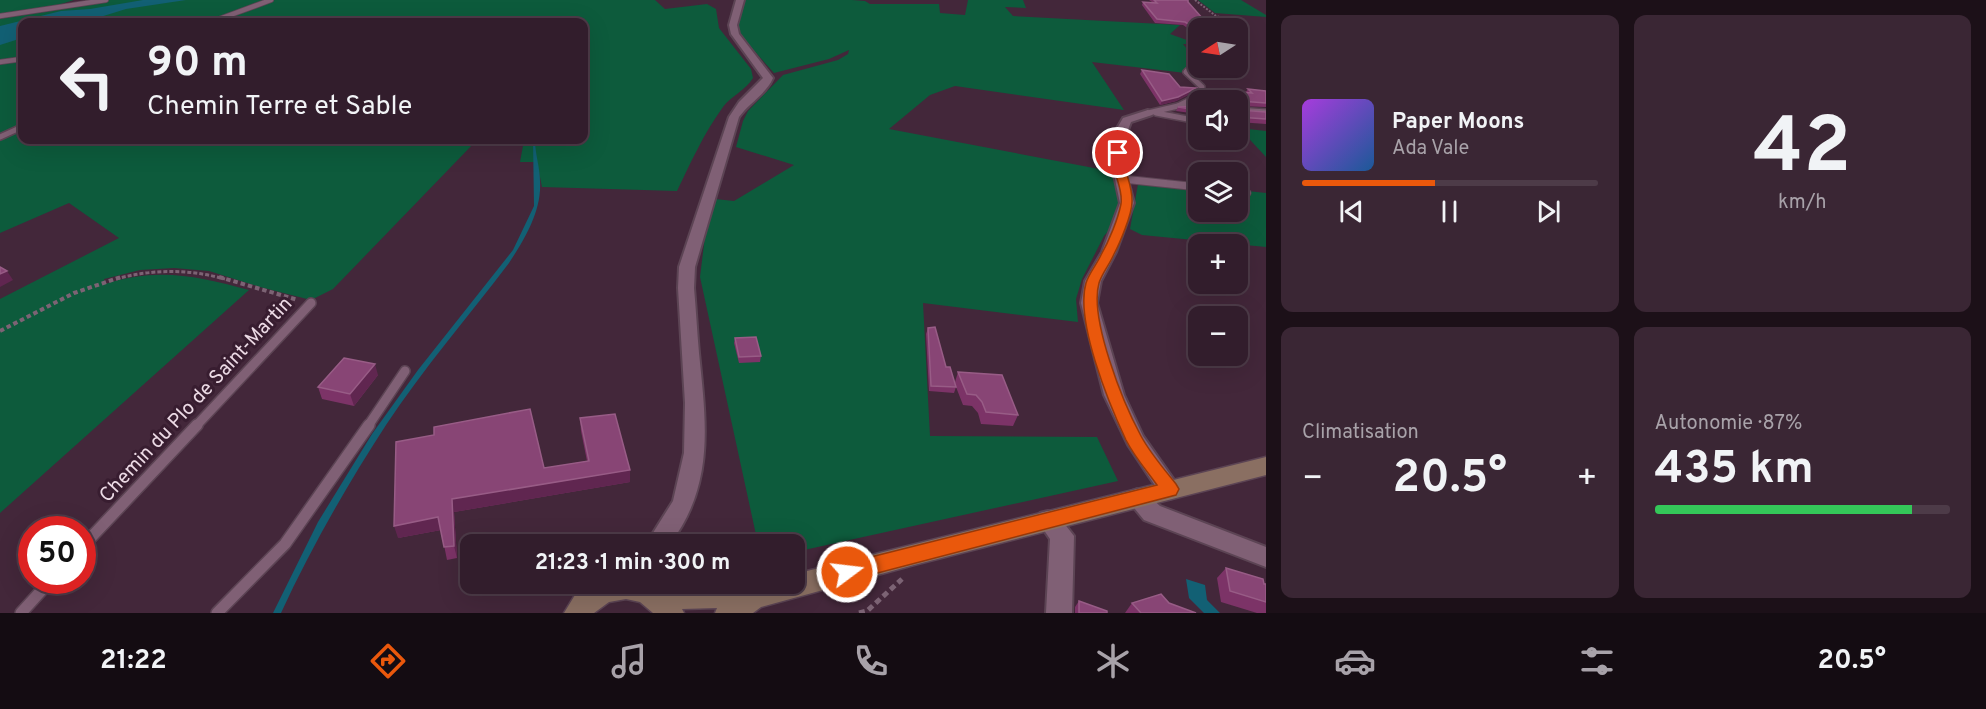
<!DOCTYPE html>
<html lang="fr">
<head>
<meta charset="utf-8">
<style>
	body { margin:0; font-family:Overpass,sans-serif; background:#3a2634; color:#f1f3f6; height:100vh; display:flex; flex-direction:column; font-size:22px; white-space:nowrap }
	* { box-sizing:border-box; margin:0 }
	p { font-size:20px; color:#a8a2a9 }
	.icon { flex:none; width:33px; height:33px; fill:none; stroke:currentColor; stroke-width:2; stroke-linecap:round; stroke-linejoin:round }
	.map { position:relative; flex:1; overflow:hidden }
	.sheet { display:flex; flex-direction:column; gap:15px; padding:15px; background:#1c1018; width:720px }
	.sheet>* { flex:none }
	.guide { position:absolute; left:18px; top:18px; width:570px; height:126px; border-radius:12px; box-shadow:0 6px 24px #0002,0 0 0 2px #4d3b48; background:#321d2c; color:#f1f3f6; overflow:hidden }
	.needle { width:39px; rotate:258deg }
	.fabs { position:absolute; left:1188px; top:18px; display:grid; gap:12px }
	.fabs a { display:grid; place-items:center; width:60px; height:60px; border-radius:12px; background:#321d2c; box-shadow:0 6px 24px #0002,0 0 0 2px #4d3b48; font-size:30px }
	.speed { position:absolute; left:18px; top:516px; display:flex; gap:12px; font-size:30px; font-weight:700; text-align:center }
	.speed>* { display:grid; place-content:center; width:78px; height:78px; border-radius:50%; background:#321d2c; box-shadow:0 6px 24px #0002,0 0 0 2px #4d3b48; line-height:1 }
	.speed .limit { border:9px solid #d22; background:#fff; color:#111 }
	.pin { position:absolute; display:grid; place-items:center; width:51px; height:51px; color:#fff; margin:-26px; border:3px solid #fff; border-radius:50%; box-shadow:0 2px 6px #0007 }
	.me { position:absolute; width:66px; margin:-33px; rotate:75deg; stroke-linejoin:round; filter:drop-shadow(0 0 4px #0008) }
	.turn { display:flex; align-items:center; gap:21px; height:126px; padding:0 30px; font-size:27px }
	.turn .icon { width:78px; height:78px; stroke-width:2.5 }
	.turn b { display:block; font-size:42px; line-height:51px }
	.big { font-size:45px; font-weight:700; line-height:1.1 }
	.sheet .tile { flex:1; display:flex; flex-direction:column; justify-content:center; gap:9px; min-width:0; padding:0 21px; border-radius:12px; background:#3a2634 }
	.sheet .dial { align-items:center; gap:0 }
	.dial b { font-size:78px; line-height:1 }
	.song { display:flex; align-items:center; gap:18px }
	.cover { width:72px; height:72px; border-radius:9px; background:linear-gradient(135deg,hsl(280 70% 55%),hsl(210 70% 35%)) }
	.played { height:6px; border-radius:3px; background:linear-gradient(90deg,#ea580c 45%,#4d3b48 45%) }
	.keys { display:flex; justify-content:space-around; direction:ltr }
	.heat { display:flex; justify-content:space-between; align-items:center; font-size:33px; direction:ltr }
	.charge { height:9px; border-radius:4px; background:linear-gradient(90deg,#34c759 87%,#4d3b48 0) }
	.sheet .tiles { flex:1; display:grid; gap:15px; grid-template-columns:repeat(2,1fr) }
	.trip { position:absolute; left:460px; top:534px; width:345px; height:60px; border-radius:12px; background:#321d2c; box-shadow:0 6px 24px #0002,0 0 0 2px #4d3b48; font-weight:700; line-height:60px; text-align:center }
	.menu { display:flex; height:96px; justify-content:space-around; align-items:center; background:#140c12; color:#a8a2a9 }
	.menu .icon { width:42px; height:42px }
	.menu .active { color:#ea580c }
	.menu b { font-size:27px; color:#f1f3f6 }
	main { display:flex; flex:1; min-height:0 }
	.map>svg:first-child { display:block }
</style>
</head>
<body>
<main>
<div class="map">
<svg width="1266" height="613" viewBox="0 0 1266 613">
	<rect width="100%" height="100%" fill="#43273a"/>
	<g fill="#0d5b3c">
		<path d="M 0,0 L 74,0 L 58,5 L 91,0 L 655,0 L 665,9 L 707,4 L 716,9 L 719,28 L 751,69 L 753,78 C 746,90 731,96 723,107 C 704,133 691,162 677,191 L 542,187 L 537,162 L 520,162 L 524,140 L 584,140 L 584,22 L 22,22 L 22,140 L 477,140 L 333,289 L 311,300 L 260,287 L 209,271 L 174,268 L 140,270 L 104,279 L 105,284 C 157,267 198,276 249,290 L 0,513 L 0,299 L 119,238 L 69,203 L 0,233 Z"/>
		<polygon points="745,0 852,0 865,1 870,4 939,4 940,13 965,15 968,0 1023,0 1026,8 1005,7 1013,16 1180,25 1170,34 1198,44 1183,44 1198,62 1198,68 1217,73 1211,76 1092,62 1124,110 955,86 930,95 889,129 1115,172 1123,202 1114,217 1111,228 1104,236 1082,279 1076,299 1078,322 923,303 930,436 1097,437 1118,481 795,552 795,544 758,544 700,277 706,228 715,199 734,201 794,165 736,147 743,121 748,111 783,75 838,60 848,54 849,50 829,59 774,73 739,34 736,26"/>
		<polygon points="1198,0 1241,0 1266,15 1266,17 1215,13"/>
		<polygon points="1239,128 1266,131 1266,157"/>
		<polygon points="1140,180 1198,186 1198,212 1238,212 1238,190 1266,193 1266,247 1142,235 1130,229 1138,184"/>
	</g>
	<g fill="#126074">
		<polygon points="143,0 186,0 126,9 84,22 22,22 22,38 0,45 0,26 61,11 90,9"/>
		<path d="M 533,140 L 535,140 C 535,154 540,167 540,181 C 542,211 524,240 509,263 C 468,317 423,369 386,425 C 347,485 311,548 281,613 L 273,613 L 318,522 L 372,434 L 418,370 L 513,250 L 534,206 Z"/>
		<polygon points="1186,579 1205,585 1207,600 1220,613 1204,613 1189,598"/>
	</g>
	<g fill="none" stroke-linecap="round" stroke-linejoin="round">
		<defs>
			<g id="lane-far4">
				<polyline points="0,16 106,0"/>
				<polyline points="211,22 271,0"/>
				<polyline points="0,62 22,59"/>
				<polyline points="1186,72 1190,67"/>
			</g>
			<g id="lane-far3">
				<polyline points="1178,106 1200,95 1202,87 1186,72 1187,71"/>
				<polyline points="1238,110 1266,112"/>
				<polyline points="1148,113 1178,106 1198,106"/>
				<polyline points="1156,113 1193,120"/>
				<polyline points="0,137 22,127"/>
			</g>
			<g id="lane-far2">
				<polyline points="1123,179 1198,187"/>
				<polyline points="1238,192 1247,193"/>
			</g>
			<g id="lane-far1">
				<polyline points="196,426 311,303"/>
				<polyline points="368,426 405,371"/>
			</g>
			<g id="lane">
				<polyline points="82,547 197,425"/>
				<polyline points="21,613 51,580"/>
				<polyline points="217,613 285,544 369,425"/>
			</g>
			<g id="street">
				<path d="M 736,0 L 744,0 L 737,25 L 739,34 L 773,78 C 767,93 749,103 739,117 L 695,267 L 694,288 C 696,310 697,331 699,353 C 706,423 715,484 670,544 L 646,544 L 673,501 L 684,453 L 685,403 L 678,288 L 679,267 L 729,117 L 739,102 L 763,78 L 731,34 L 729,25 Z"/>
				<polygon points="1148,110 1153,113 1152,115 1131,122 1128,130 1124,165 1134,203 1116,252 1101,281 1097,303 1124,395 1143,436 1181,490 1178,496 1170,499 1162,496 1128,445 1104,395 1081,303 1085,281 1102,252 1120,203 1112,165 1116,130 1123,118"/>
				<polygon points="1137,489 1145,492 1160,506 1266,547 1266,567 1144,520 1126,498 1129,492"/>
				<polygon points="1048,511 1056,513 1074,536 1072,613 1046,613 1050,539 1037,520 1040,513"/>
			</g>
			<polygon id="secondary" points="1266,457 1266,475 914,565 761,607 753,613 715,613 717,608 682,609 684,613 653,613 640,602 626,599 609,602 594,613 564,613 575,595 592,584 661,585 795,584 795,574"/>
		</defs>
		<use href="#lane-far4" stroke="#5c4454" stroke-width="6"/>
		<use href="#lane-far3" stroke="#5c4454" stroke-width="8"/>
		<use href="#lane-far2" stroke="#5c4454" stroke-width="9"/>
		<use href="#lane-far1" stroke="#5c4454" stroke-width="12"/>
		<use href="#lane" stroke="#5c4454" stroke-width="14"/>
		<use href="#street" stroke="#5c4454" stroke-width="4"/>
		<use href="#secondary" stroke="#5c4454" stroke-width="3"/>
		<polyline stroke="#7c6374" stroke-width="2" stroke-dasharray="2 1.5" stroke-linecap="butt" points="1195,0 1216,16 1226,19"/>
		<path stroke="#7c6374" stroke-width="3" stroke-dasharray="4 2" stroke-linecap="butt" d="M 116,279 C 152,269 189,269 225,279"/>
		<g stroke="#7c6374" stroke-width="4" stroke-dasharray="4.5 3" stroke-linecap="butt">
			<polyline points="219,277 298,300"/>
			<polyline points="0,331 74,293 121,277"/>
		</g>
		<polyline stroke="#7c6374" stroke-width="5" stroke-dasharray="6 4" stroke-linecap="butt" points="859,613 867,611 902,579"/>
		<use href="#lane-far4" stroke="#806075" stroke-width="4.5"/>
		<use href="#lane-far3" stroke="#806075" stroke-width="5"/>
		<use href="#lane-far2" stroke="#806075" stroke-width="7"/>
		<use href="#lane-far1" stroke="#806075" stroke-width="9"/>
		<use href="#lane" stroke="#806075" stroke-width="11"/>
		<use href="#street" fill="#806075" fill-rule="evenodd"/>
		<use href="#secondary" fill="#8a6f62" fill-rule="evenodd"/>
	</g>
	<g fill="#7c3367">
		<polygon points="1149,0 1188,0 1198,28 1198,35 1183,25 1155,23 1142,5 1143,2 1152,2"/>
		<polygon points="1142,70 1180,87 1196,88 1194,92 1176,101 1160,105 1140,74"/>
		<polygon points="1248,89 1266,91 1266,107 1238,106 1238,100 1199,100 1200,97 1246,92"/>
		<polygon points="1198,106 1198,114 1176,111 1178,107"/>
		<polygon points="1238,108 1239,110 1266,112 1266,124 1238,122"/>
		<polygon points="928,328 946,367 955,382 958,372 1018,415 1013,426 981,424 978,413 972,406 963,405 956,387 954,393 929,391 926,334"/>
		<polygon points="735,338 761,356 760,362 739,363 734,343"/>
		<polygon points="378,375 354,406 322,399 318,387"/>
		<polygon points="580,418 630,470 630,482 454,512 457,558 447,560 441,530 398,538 544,468 587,461 581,431"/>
		<polygon points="1226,568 1266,584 1266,613 1257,613 1221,602 1217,578"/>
		<polygon points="1079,601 1107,613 1075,613 1075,607"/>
		<polygon points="1132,603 1169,603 1196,613 1125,613"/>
	</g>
	<g fill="#602650">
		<polygon points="1196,88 1194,92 1176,101 1160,105 1162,101"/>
		<polygon points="7,271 13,280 0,287 0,274"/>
		<polygon points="375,364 378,375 354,406 350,394"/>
		<polygon points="630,470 630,482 454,512 457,558 454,546 452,499"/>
		<polygon points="438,517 441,530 398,538 394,526"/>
	</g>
	<g fill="#884575" stroke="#985c86" stroke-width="1.5">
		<polygon points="1154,0 1188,0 1188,2 1211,28 1198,28 1198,30 1185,22 1157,19 1143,2 1157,3"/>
		<polygon points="1142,70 1169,74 1180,87 1196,88 1178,97 1162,101"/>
		<polygon points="1207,89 1252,93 1248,89 1266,91 1266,103 1240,101 1238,103 1238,100 1204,100 1200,97 1205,94"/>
		<polygon points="1198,106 1198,110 1178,107"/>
		<polygon points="1238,108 1239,110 1266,112 1266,119 1238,117"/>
		<polygon points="0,267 7,271 0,274"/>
		<polygon points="935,327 946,367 950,367 956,387 931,386 928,328"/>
		<polygon points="756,337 761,356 739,357 735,338"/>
		<polygon points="344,358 375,364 350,394 318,387"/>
		<polygon points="958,372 1002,375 1018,415 986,412 982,402 976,395 967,394"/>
		<polygon points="530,409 544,468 589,461 580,418 615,414 630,470 452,499 454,546 444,547 438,517 394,526 396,442 434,435 434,427"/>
		<polygon points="1226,568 1263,579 1264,584 1266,584 1266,602 1230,591"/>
		<polygon points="1161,594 1169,603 1196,613 1141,613 1132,603"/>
		<polygon points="1079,601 1107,611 1107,613 1079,613"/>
	</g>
	<path fill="#ea580c" stroke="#983908" stroke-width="1.5" d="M 1115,150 L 1123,153 C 1123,170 1133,185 1132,202 C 1132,214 1120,243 1114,254 C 1110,264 1102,273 1099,283 C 1089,318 1123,403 1141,436 C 1150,453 1164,469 1176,484 L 1179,489 L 1176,495 L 847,581 L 840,578 L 837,572 L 840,566 L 847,563 L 1157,485 C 1147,471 1134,456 1126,440 C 1109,404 1075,321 1086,283 C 1089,273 1097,264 1101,255 C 1109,241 1118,219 1121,204 C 1124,186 1108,168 1115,150 Z"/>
	<g text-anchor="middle" stroke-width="6" stroke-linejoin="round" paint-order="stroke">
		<g font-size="20" fill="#ecdae5" stroke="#381d30">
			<text transform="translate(195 399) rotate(-47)" y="7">Chemin du Plo de Saint-Martin</text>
		</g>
	</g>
</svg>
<div class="fabs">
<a><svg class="needle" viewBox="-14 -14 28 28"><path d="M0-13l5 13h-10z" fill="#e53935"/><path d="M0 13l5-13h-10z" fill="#a8a2a9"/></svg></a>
<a><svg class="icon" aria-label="sound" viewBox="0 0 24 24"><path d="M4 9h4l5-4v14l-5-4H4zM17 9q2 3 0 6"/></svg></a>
<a><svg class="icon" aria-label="layers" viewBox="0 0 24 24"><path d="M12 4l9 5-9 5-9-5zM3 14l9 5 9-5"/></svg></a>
<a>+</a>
<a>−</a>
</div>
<div class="speed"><div class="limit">50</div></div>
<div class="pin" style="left:1118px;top:153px;background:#d93025"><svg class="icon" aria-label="arrive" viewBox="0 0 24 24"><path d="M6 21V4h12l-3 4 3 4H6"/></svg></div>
<svg class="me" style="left:847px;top:572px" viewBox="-20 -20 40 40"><circle r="17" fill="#ea580c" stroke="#fff" stroke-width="3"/><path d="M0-11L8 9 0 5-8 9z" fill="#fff"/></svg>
<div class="trip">21:23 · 1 min · 300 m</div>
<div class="guide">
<div class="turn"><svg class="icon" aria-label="left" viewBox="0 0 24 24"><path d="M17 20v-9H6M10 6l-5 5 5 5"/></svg><div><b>90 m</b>Chemin Terre et Sable</div></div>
</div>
</div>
<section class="sheet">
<div class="tiles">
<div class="tile">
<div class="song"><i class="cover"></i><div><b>Paper Moons</b><p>Ada Vale</p></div></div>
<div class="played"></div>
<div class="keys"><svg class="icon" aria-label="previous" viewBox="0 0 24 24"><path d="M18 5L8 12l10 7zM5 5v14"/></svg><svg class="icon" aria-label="pause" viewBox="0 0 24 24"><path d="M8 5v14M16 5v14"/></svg><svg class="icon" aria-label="next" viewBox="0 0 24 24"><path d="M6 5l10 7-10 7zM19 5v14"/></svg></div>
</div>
<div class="tile dial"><b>42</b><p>km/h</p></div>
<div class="tile"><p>Climatisation</p>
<div class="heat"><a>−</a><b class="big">20.5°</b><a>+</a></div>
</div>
<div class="tile"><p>Autonomie · 87%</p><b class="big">435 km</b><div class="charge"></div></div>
</div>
</section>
</main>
<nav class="menu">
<b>21:22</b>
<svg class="icon active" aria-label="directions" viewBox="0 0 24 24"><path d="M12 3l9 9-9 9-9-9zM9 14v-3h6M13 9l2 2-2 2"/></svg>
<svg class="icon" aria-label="music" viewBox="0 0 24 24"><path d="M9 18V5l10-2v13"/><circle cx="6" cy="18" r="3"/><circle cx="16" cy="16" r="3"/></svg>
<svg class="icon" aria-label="phone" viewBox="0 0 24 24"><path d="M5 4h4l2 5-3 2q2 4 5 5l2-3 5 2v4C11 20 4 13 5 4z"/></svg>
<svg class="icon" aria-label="climate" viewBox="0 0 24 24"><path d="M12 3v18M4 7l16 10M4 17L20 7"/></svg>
<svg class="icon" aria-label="car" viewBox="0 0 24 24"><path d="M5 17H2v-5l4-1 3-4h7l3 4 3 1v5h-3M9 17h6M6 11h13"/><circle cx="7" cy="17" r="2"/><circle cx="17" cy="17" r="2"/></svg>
<svg class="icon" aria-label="filters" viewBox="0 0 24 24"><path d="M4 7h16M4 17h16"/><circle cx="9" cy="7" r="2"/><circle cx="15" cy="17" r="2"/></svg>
<b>20.5°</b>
</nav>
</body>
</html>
